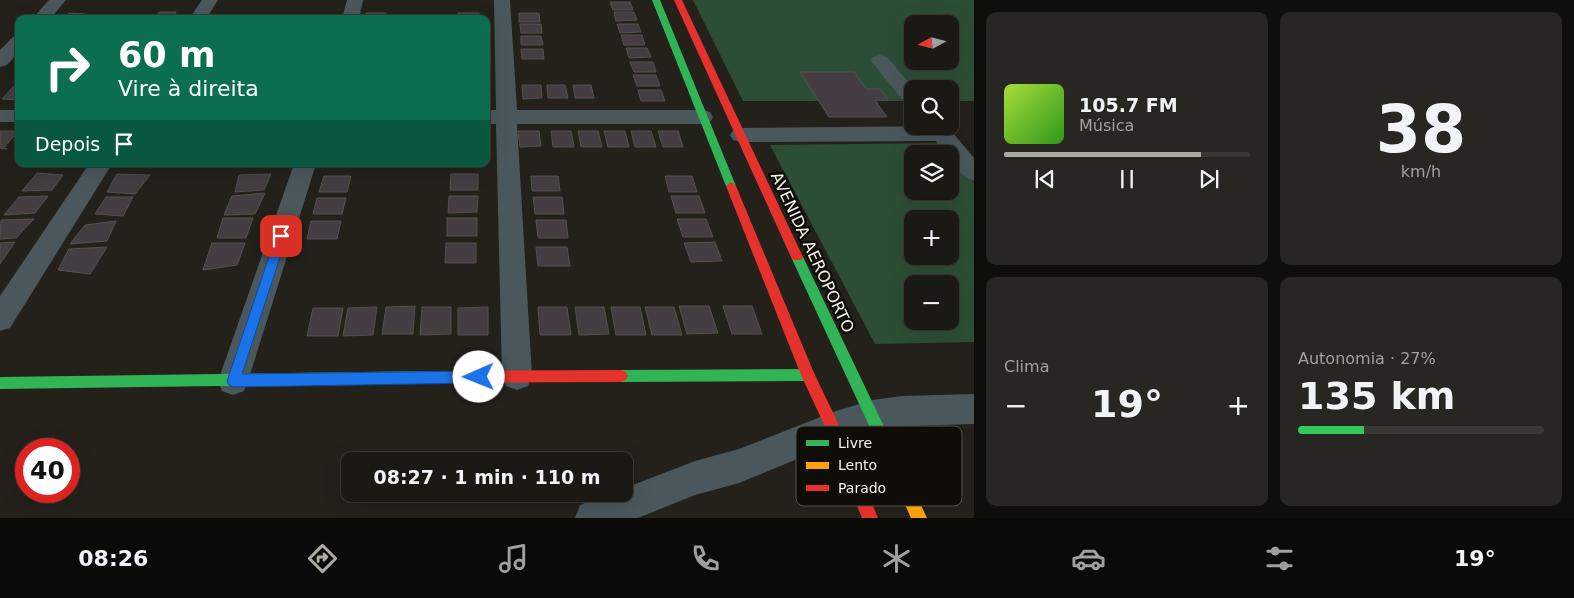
<!DOCTYPE html>
<html lang="pt">
<head>
<meta charset="utf-8">
<style>
	body { margin:0; font-family:"DejaVu Sans",sans-serif; background:#272622; color:#f1f3f6; height:100vh; display:flex; flex-direction:column; font-size:19px; white-space:nowrap }
	* { box-sizing:border-box; margin:0 }
	p { font-size:16px; color:#9fa0a0 }
	.icon { flex:none; width:28px; height:28px; fill:none; stroke:currentColor; stroke-width:2; stroke-linecap:round; stroke-linejoin:round }
	.map { position:relative; flex:1; overflow:hidden }
	.details { display:flex; flex-direction:column; gap:12px; padding:12px; background:#0e0e0b; width:600px }
	.details>* { flex:none }
	.hud { position:absolute; left:15px; top:15px; width:475px; height:152px; border-radius:10px; box-shadow:0 5px 20px #0002,0 0 0 1px #383834; background:#0b6e4f; color:#fff; overflow:hidden }
	.needle { width:32px; rotate:263deg }
	.tools { position:absolute; left:904px; top:15px; display:grid; gap:10px }
	.tools a { display:grid; place-items:center; width:55px; height:55px; border-radius:10px; background:#1a1914; box-shadow:0 5px 20px #0002,0 0 0 1px #383834; font-size:25px }
	.speed { position:absolute; left:15px; top:438px; display:flex; gap:10px; font-size:25px; font-weight:700; text-align:center }
	.speed>* { display:grid; place-content:center; width:65px; height:65px; border-radius:50%; background:#1a1914; box-shadow:0 5px 20px #0002,0 0 0 1px #383834; line-height:1 }
	.speed .limit { border:8px solid #d22; background:#fff; color:#111 }
	.pin { position:absolute; display:grid; place-items:center; width:42px; height:42px; color:#fff; margin:-21px; border-radius:10px; box-shadow:0 2px 8px #0006 }
	.me { position:absolute; width:55px; margin:-28px; rotate:269deg; stroke-linejoin:round; filter:drop-shadow(0 0 4px #0008) }
	.turn { display:flex; align-items:center; gap:18px; height:105px; padding:0 20px; font-size:22px }
	.turn .icon { width:65px; height:65px; stroke-width:2.5 }
	.turn b { display:block; font-size:35px; line-height:42px }
	.then { display:flex; align-items:center; height:48px; padding:0 20px; background:#0003; gap:10px; font-size:19px }
	.big { font-size:38px; font-weight:600; line-height:1.1 }
	.details .tile { flex:1; display:flex; flex-direction:column; justify-content:center; gap:8px; min-width:0; padding:0 18px; border-radius:10px; background:#272622 }
	.details .dial { align-items:center; gap:0 }
	.dial b { font-size:65px; line-height:1 }
	.song { display:flex; align-items:center; gap:15px }
	.cover { width:60px; height:60px; border-radius:8px; background:linear-gradient(135deg,hsl(80 70% 55%),hsl(110 70% 35%)) }
	.played { height:5px; border-radius:2px; background:linear-gradient(90deg,#acaaa1 80%,#383834 80%) }
	.keys { display:flex; justify-content:space-around; direction:ltr }
	.heat { display:flex; justify-content:space-between; align-items:center; font-size:28px; direction:ltr }
	.charge { height:8px; border-radius:4px; background:linear-gradient(90deg,#34c759 27%,#383834 0) }
	.details .tiles { flex:1; display:grid; gap:12px; grid-template-columns:repeat(2,1fr) }
	.trip { position:absolute; left:341px; top:452px; width:292px; height:50px; border-radius:10px; background:#1a1914; box-shadow:0 5px 20px #0002,0 0 0 1px #383834; font-weight:600; line-height:50px; text-align:center }
	.menu { display:flex; height:80px; justify-content:space-around; align-items:center; background:#0a0a08; color:#9fa0a0 }
	.menu .icon { width:35px; height:35px }
	.menu .current { color:#acaaa1 }
	.menu b { font-size:22px; color:#f1f3f6 }
	main { display:flex; flex:1; min-height:0 }
	.map>svg:first-child { display:block }
</style>
</head>
<body>
<main>
<div class="map">
<svg width="974" height="518" viewBox="0 0 974 518">
	<rect width="100%" height="100%" fill="#23211a"/>
	<g fill="#2d4e36" fill-rule="evenodd">
		<path d="M 693,0 L 974,0 L 974,101 L 950,101 L 950,89 L 912,89 L 912,101 L 743,101 ZM 912,24 L 950,24 L 950,61 L 912,61 Z"/>
		<path d="M 940,143 L 950,154 L 912,154 L 912,191 L 950,191 L 950,154 L 974,183 L 974,342 L 875,344 L 770,145 ZM 912,219 L 950,219 L 950,256 L 912,256 ZM 912,284 L 950,284 L 950,321 L 912,321 Z"/>
	</g>
	<g fill="#453d41" stroke="#545150">
		<polygon points="610,2 630,2 633,10 613,10"/>
		<polygon points="159,12 176,12 174,19 153,19"/>
		<polygon points="614,12 634,12 637,20 616,21"/>
		<polygon points="69,13 85,14 81,19 61,19"/>
		<polygon points="366,13 386,13 385,19 365,19"/>
		<rect x="458" y="13" width="21" height="6"/>
		<polygon points="519,13 539,13 540,22 519,22"/>
		<polygon points="520,24 541,24 542,33 521,33"/>
		<polygon points="617,24 638,24 641,32 620,33"/>
		<polygon points="621,35 642,35 645,45 624,45"/>
		<polygon points="521,36 541,36 543,45 521,45"/>
		<polygon points="626,48 647,48 651,57 629,58"/>
		<polygon points="521,49 543,49 544,59 522,59"/>
		<polygon points="630,62 653,62 656,72 634,72"/>
		<polygon points="800,72 854,72 866,89 880,89 888,100 875,100 887,117 829,117"/>
		<polygon points="633,75 656,75 660,86 637,86"/>
		<polygon points="16,84 19,84 19,100 2,99"/>
		<polygon points="522,85 541,85 542,98 523,99"/>
		<polygon points="547,85 565,85 568,98 548,98"/>
		<polygon points="573,85 591,85 594,98 575,98"/>
		<polygon points="638,90 661,90 665,101 641,101"/>
		<polygon points="0,131 18,131 4,148 7,149 0,148"/>
		<polygon points="518,131 539,131 541,146 520,147"/>
		<polygon points="551,131 571,131 574,147 553,147"/>
		<polygon points="578,131 598,131 602,147 581,147"/>
		<polygon points="604,131 625,131 629,147 608,147"/>
		<polygon points="631,131 651,131 656,147 635,147"/>
		<polygon points="658,131 678,131 683,147 663,147"/>
		<polygon points="37,173 63,175 52,190 22,191"/>
		<polygon points="117,174 150,175 135,194 107,192"/>
		<polygon points="271,174 264,190 235,192 239,175"/>
		<polygon points="451,174 478,174 478,190 450,190"/>
		<polygon points="324,176 351,176 347,192 319,192"/>
		<polygon points="531,176 558,176 560,191 532,191"/>
		<polygon points="665,176 692,176 697,192 669,192"/>
		<polygon points="265,193 255,214 224,215 232,196"/>
		<polygon points="48,196 35,213 4,215 19,197"/>
		<polygon points="449,196 478,196 477,212 448,213"/>
		<polygon points="671,196 699,196 705,213 676,213"/>
		<polygon points="106,197 133,197 123,216 95,214"/>
		<polygon points="533,197 562,197 564,214 535,214"/>
		<polygon points="317,198 346,198 342,214 313,214"/>
		<polygon points="223,218 253,218 246,238 217,238"/>
		<rect x="447" y="218" width="30" height="18"/>
		<polygon points="34,219 16,238 0,239 1,220"/>
		<polygon points="677,219 706,219 713,237 683,237"/>
		<polygon points="536,220 566,220 568,238 538,238"/>
		<polygon points="116,221 107,241 70,244 85,225"/>
		<polygon points="311,221 341,221 337,239 307,239"/>
		<polygon points="15,242 0,264 0,243"/>
		<polygon points="715,242 722,261 691,262 684,243"/>
		<polygon points="212,243 245,243 237,265 203,270"/>
		<polygon points="446,243 476,243 476,263 445,263"/>
		<polygon points="107,247 90,274 58,270 69,249"/>
		<polygon points="536,247 567,247 570,266 538,266"/>
		<polygon points="415,306 413,334 382,334 386,307"/>
		<polygon points="679,306 709,306 718,333 687,334"/>
		<polygon points="723,306 752,306 762,334 732,334"/>
		<polygon points="377,307 373,335 343,336 348,308"/>
		<polygon points="422,307 451,307 451,334 420,335"/>
		<polygon points="488,307 488,335 458,335 458,308"/>
		<polygon points="538,307 567,307 571,335 540,335"/>
		<polygon points="575,307 604,307 609,334 579,335"/>
		<polygon points="611,307 640,307 646,335 616,335"/>
		<polygon points="645,307 674,307 682,335 652,335"/>
		<polygon points="313,308 343,308 338,336 307,336"/>
	</g>
	<g fill="none" stroke-linecap="round" stroke-linejoin="round">
		<g fill="#4a585e" fill-rule="evenodd">
			<polygon points="49,0 66,0 50,19 32,19"/>
			<polygon points="202,0 218,0 206,19 189,19"/>
			<polygon points="347,0 363,0 359,19 342,19"/>
			<polygon points="494,0 510,0 517,110 703,110 710,112 713,117 710,122 703,124 517,124 532,376 528,386 517,390 506,386 502,376 496,124 486,124 486,110 496,110"/>
			<polygon points="19,36 19,52 7,65 0,67 0,50 13,37"/>
			<polygon points="880,55 887,57 914,89 912,105 905,103 871,61 873,57"/>
			<rect x="0" y="110" width="19" height="12"/>
			<path d="M 947,126 L 974,158 L 974,181 C 964,178 950,165 950,154 L 946,154 L 936,141 L 741,142 L 733,140 L 730,135 L 733,130 L 741,128 Z"/>
			<polygon points="89,164 112,164 10,328 0,331 0,296"/>
			<polygon points="294,164 316,164 248,381 244,391 233,395 222,391 218,381"/>
			<path d="M 974,394 L 974,424 L 902,426 L 872,432 L 834,444 L 739,483 L 695,495 L 638,518 L 575,518 L 580,505 C 596,499 608,494 625,494 L 625,488 L 695,461 L 739,449 L 833,412 L 872,400 L 902,396 Z"/>
		</g>
		<g fill="#30b455" fill-rule="evenodd">
			<polygon points="652,0 660,0 736,186 735,189 731,190 726,186"/>
			<polygon points="797,253 801,254 803,257 889,437 891,442 889,447 884,449 879,447 791,257 793,254"/>
			<polygon points="808,369 813,371 815,375 813,379 808,381 621,382 616,380 614,376 616,372 621,370"/>
			<polygon points="432,371 437,373 439,377 437,381 432,383 0,389 0,377"/>
		</g>
		<polygon fill="#ff9f0a" fill-rule="evenodd" points="884,435 889,437 927,518 911,518 877,442 879,437"/>
		<g fill="#e5322d" fill-rule="evenodd">
			<polygon points="674,0 682,0 803,257 801,260 793,260 791,257"/>
			<polygon points="731,182 736,186 814,373 838,423 878,518 862,518 827,431 801,375 726,186"/>
			<polygon points="621,370 626,372 628,376 626,380 621,382 432,383 427,381 425,377 427,373 432,371"/>
		</g>
	</g>
	<polygon fill="#1a73e8" stroke="#114b97" points="281,232 287,236 242,374 479,371 484,372 486,377 484,381 479,383 233,387 229,385 227,381 276,236"/>
	<g text-anchor="middle" stroke-width="5" stroke-linejoin="round" paint-order="stroke">
		<g font-size="16" fill="#f6f4ea" stroke="#0e0d07">
			<text transform="translate(813 252) rotate(65)" y="6">AVENIDA AEROPORTO</text>
		</g>
	</g>
	<rect x="796" y="426" width="166" height="80" rx="8" fill="#0e0d07" stroke="#54524b" stroke-width="1"/>
	<rect x="806" y="440" width="23" height="6" fill="#30b455"/>
	<rect x="806" y="462" width="23" height="7" fill="#ff9f0a"/>
	<rect x="806" y="485" width="23" height="6" fill="#e5322d"/>
	<g font-size="14" fill="#f6f4ea">
		<text x="838" y="448">Livre</text>
		<text x="838" y="470">Lento</text>
		<text x="838" y="493">Parado</text>
	</g>
</svg>
<div class="tools">
<a><svg class="needle" viewBox="-14 -14 28 28"><path d="M0-13l5 13h-10z" fill="#e53935"/><path d="M0 13l5-13h-10z" fill="#9fa0a0"/></svg></a>
<a><svg class="icon" aria-label="search" viewBox="0 0 24 24"><circle cx="10" cy="10" r="6"/><path d="M15 15l6 6"/></svg></a>
<a><svg class="icon" aria-label="layers" viewBox="0 0 24 24"><path d="M12 4l9 5-9 5-9-5zM3 14l9 5 9-5"/></svg></a>
<a>+</a>
<a>−</a>
</div>
<div class="speed"><div class="limit">40</div></div>
<div class="pin" style="left:281px;top:236px;background:#d93025"><svg class="icon" aria-label="arrive" viewBox="0 0 24 24"><path d="M6 21V4h12l-3 4 3 4H6"/></svg></div>
<svg class="me" style="left:479px;top:377px" viewBox="-20 -20 40 40"><circle r="19" fill="#fff"/><path d="M0-13L10 11 0 6-10 11z" fill="#1a73e8"/></svg>
<div class="trip">08:27 · 1 min · 110 m</div>
<div class="hud">
<div class="turn"><svg class="icon" aria-label="right" viewBox="0 0 24 24"><path d="M7 20v-9h11M14 6l5 5-5 5"/></svg><div><b>60 m</b>Vire à direita</div></div>
<div class="then">Depois<svg class="icon" aria-label="arrive" viewBox="0 0 24 24"><path d="M6 21V4h12l-3 4 3 4H6"/></svg></div>
</div>
</div>
<section class="details">
<div class="tiles">
<div class="tile">
<div class="song"><i class="cover"></i><div><b>105.7 FM</b><p>Música</p></div></div>
<div class="played"></div>
<div class="keys"><svg class="icon" aria-label="previous" viewBox="0 0 24 24"><path d="M18 5L8 12l10 7zM5 5v14"/></svg><svg class="icon" aria-label="pause" viewBox="0 0 24 24"><path d="M8 5v14M16 5v14"/></svg><svg class="icon" aria-label="next" viewBox="0 0 24 24"><path d="M6 5l10 7-10 7zM19 5v14"/></svg></div>
</div>
<div class="tile dial"><b>38</b><p>km/h</p></div>
<div class="tile"><p>Clima</p>
<div class="heat"><a>−</a><b class="big">19°</b><a>+</a></div>
</div>
<div class="tile"><p>Autonomia · 27%</p><b class="big">135 km</b><div class="charge"></div></div>
</div>
</section>
</main>
<nav class="menu">
<b>08:26</b>
<svg class="icon current" aria-label="directions" viewBox="0 0 24 24"><path d="M12 3l9 9-9 9-9-9zM9 14v-3h6M13 9l2 2-2 2"/></svg>
<svg class="icon" aria-label="music" viewBox="0 0 24 24"><path d="M9 18V5l10-2v13"/><circle cx="6" cy="18" r="3"/><circle cx="16" cy="16" r="3"/></svg>
<svg class="icon" aria-label="phone" viewBox="0 0 24 24"><path d="M5 4h4l2 5-3 2q2 4 5 5l2-3 5 2v4C11 20 4 13 5 4z"/></svg>
<svg class="icon" aria-label="climate" viewBox="0 0 24 24"><path d="M12 3v18M4 7l16 10M4 17L20 7"/></svg>
<svg class="icon" aria-label="car" viewBox="0 0 24 24"><path d="M5 17H2v-5l4-1 3-4h7l3 4 3 1v5h-3M9 17h6M6 11h13"/><circle cx="7" cy="17" r="2"/><circle cx="17" cy="17" r="2"/></svg>
<svg class="icon" aria-label="filters" viewBox="0 0 24 24"><path d="M4 7h16M4 17h16"/><circle cx="9" cy="7" r="2"/><circle cx="15" cy="17" r="2"/></svg>
<b>19°</b>
</nav>
</body>
</html>
